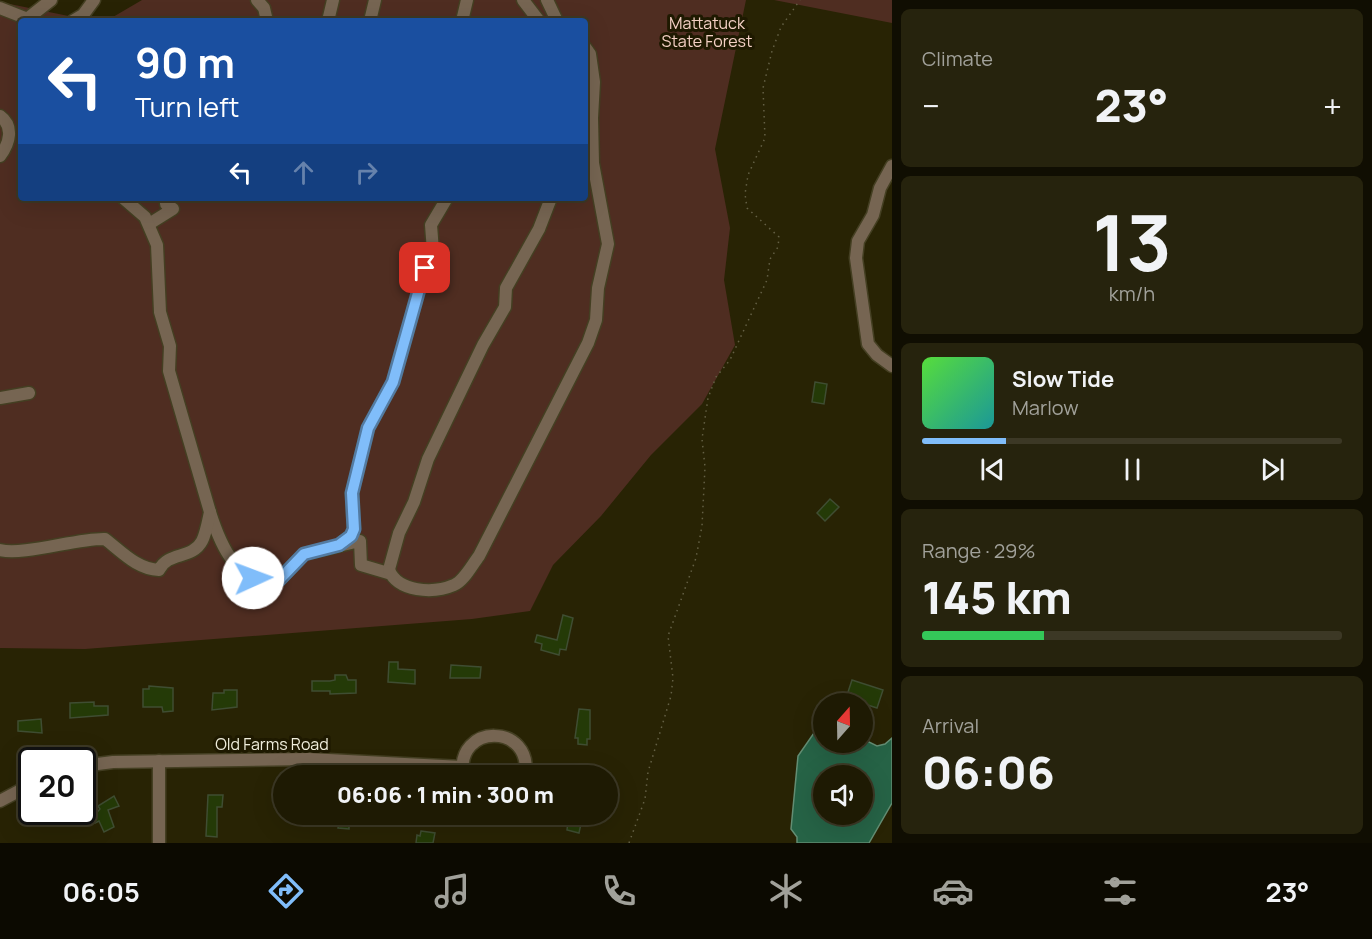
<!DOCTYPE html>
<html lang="en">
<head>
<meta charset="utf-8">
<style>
	body { margin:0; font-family:Manrope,sans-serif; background:#26230d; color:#f1f3f6; height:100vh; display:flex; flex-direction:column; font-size:22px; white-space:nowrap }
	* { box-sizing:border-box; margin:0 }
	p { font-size:20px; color:#a1a19a }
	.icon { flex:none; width:33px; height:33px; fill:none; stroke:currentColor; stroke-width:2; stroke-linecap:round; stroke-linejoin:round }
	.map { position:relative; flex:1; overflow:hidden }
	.details { display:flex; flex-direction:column; gap:9px; padding:9px; background:#100e02; width:480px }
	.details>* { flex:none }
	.hud { position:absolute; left:18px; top:18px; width:570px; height:183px; border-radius:6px; box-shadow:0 6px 24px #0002,0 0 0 2px #3c3825; background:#1a4fa0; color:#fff; overflow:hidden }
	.needle { width:39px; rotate:20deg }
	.buttons { position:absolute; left:813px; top:693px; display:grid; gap:12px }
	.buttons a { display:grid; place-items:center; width:60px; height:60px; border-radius:50%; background:#1e1a03; box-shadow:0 6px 24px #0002,0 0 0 2px #3c3825; font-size:30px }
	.speed { position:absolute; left:18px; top:747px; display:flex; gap:12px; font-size:30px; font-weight:700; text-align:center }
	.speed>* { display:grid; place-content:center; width:78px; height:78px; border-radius:50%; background:#1e1a03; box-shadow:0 6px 24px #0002,0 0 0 2px #3c3825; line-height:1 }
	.speed .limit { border:3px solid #111; border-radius:9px; background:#fff; color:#111 }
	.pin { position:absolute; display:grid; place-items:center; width:51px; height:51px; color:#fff; margin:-26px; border-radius:12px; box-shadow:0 3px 9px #0006 }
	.me { position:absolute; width:66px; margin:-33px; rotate:88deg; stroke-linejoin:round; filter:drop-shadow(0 0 4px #0008) }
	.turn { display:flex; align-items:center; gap:21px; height:126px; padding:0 18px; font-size:27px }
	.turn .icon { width:78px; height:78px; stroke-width:2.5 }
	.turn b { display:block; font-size:42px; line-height:51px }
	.lanes { display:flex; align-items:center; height:57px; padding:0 18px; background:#0003; justify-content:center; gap:30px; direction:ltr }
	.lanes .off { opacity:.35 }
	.big { font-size:45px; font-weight:800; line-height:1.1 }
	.details .card { flex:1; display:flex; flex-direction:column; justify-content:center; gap:9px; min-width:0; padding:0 21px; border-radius:9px; background:#26230d }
	.details .dial { align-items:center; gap:0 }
	.dial b { font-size:78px; line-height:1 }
	.song { display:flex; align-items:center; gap:18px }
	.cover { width:72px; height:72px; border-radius:9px; background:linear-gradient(135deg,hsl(110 70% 55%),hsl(180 70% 35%)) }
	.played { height:6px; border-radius:3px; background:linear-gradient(90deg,#80bdfa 20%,#3c3825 20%) }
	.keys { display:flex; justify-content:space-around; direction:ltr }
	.heat { display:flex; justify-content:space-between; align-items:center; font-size:33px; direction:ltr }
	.charge { height:9px; border-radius:4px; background:linear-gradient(90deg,#34c759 29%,#3c3825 0) }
	.trip { position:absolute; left:273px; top:765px; width:345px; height:60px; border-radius:30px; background:#1e1a03; box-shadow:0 6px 24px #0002,0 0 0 2px #3c3825; font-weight:800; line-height:60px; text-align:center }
	.menu { display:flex; height:96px; justify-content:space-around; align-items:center; background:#0c0a01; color:#a1a19a }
	.menu .icon { width:42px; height:42px }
	.menu .current { color:#80bdfa }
	.menu b { font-size:27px; color:#f1f3f6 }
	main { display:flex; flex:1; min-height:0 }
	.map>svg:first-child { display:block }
</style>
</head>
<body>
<main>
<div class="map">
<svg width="892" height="843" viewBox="0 0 892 843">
	<rect width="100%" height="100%" fill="#282304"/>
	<g fill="#4f2d21" fill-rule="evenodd">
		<path d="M 142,0 L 746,0 L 715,149 L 730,228 L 724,280 L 735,345 L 702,404 L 651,455 L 601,516 L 553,565 L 530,611 L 472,619 L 85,649 L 0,648 L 0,2 L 93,21 L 113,17 ZM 21,21 L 585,21 L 585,198 L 21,198 Z"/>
		<polygon points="774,0 892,0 892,23"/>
	</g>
	<path fill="#266346" stroke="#638d73" stroke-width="1.5" fill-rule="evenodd" d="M 823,720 L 824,742 L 862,742 L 863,739 L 877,746 L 885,744 L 892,738 L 892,803 L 869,843 L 797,843 L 797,837 L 791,829 L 798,756 ZM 824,776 L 862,776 L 862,814 L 824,814 Z"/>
	<g fill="#243a07" stroke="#3f4d32" stroke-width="1.5">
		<polygon points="815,382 827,384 824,404 812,402"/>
		<polygon points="830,499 839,507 825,521 817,513"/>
		<polygon points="563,615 573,618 566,650 560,649 559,655 541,650 542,644 535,642 537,635 557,640"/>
		<polygon points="389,662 398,662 398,669 415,670 415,684 388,682"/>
		<polygon points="451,665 481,667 480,678 450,678"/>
		<polygon points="335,675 346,675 348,680 356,680 356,693 330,694 330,691 312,691 312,681 330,681 335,680"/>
		<polygon points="852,680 883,690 877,708 852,700 853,694 848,692"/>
		<polygon points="149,686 173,688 173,711 163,712 162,707 143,707 143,689 149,689"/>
		<polygon points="224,690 237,690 237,707 212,710 213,693 224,693"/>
		<polygon points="94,702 94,706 108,706 108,715 70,718 70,703"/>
		<polygon points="579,709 590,710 590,739 587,739 587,745 578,744 578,738 575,738"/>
		<polygon points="41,719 42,733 18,731 18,721"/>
		<polygon points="208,795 223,795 222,807 217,807 217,837 206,836"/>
		<polygon points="114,796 119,806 108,810 114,827 104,832 99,821 95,823 91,819 100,809 98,806"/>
		<polygon points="340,814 370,814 369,825 349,824 349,829 338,828"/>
		<polygon points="569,814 583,814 579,833 567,830"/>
		<polygon points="421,831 435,833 433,843 416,843 417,835 420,836"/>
	</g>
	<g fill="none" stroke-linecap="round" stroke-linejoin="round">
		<defs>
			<g id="minor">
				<polyline points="257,0 264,8 267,21"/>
				<polyline points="523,0 539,21"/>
				<polyline points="547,0 557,21"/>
				<polyline points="0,8 33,21"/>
				<polyline points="27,19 51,0"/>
				<polyline points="73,21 83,15 94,0"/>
				<polyline points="328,21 333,0"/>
				<polyline points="370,21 375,0"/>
				<polyline points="462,21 467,0"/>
				<path d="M 0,116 C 14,126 10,143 0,156"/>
				<polyline points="892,166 880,188 873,215 858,241 856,258 868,344 877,355 892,366"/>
				<polyline points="149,224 173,209 166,204 166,198"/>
				<polyline points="0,398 29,393"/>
				<path d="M 210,512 C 221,547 237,585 279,580 L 304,554 L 360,541 L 361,565 L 388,573 L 399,533 L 414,502 L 428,459 L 483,345 L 505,307 L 506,288 L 539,229 L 551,198"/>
				<polyline points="339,545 351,536 354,529 352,493 368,428 393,382 425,268 433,251 431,225 447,198"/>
				<path d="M 0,550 C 23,556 78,538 105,539 C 122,552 137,569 159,570 C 168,551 192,560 202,541 C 206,533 208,521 210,512 L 169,371 L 170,346 L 160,312 L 157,245 L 145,217 L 123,198"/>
				<path d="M 389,570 C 398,592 433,594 454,585 C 464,581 472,565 479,556 L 588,343 L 596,320 L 598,288 L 608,244 L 593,163 L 592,118 L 594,82 L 590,54 L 585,47"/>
				<polyline points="82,766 113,762 309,759 462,767"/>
				<path d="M 463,776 C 455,722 534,723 525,776"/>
				<polyline points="0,801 32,784"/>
				<polyline points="159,843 159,761"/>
			</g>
		</defs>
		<use href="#minor" stroke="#443f22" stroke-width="15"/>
		<polyline stroke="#646045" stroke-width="1.5" stroke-dasharray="1.5 4.5" stroke-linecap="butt" points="629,843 645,799 648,772 671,696 673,678 668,636 696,558 702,526 705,467 702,439 708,398 716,377 730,360 767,280 770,259 778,247 779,237 747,208 745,194 748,175 765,138 763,88 772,51 781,27 800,0"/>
		<use href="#minor" stroke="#766552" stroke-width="12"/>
	</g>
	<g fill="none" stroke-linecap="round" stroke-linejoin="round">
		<defs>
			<polyline id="route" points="253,578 279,580 304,554 339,545 351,536 354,529 352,493 368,428 393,382 425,268"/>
		</defs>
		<use href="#route" stroke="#537ba2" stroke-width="15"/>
		<use href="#route" stroke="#80bdfa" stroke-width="10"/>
	</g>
	<g text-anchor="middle" stroke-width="6" stroke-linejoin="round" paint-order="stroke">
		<g font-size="16" fill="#f4d0c4" stroke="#1e1900">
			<text x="707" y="29">Mattatuck<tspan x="707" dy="18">State Forest</tspan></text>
		</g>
		<g font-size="16" fill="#f0eedc" stroke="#1e1900">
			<text x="272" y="750">Old Farms Road</text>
		</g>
	</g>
</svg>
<div class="buttons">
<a><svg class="needle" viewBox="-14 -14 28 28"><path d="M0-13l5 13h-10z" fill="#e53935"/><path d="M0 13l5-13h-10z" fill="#a1a19a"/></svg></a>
<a><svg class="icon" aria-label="sound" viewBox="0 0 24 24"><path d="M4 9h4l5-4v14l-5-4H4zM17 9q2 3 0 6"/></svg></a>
</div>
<div class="speed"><div class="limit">20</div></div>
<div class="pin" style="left:425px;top:268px;background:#d93025"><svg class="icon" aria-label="arrive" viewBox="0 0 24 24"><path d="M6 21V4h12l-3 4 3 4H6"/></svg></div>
<svg class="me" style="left:253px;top:578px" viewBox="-20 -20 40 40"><circle r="19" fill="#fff"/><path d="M0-13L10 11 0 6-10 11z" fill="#80bdfa"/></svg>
<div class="trip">06:06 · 1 min · 300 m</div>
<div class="hud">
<div class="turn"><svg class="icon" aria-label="left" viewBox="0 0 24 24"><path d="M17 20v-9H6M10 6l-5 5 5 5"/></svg><div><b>90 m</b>Turn left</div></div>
<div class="lanes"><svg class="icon" aria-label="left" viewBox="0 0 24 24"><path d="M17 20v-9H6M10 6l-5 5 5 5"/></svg><svg class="icon off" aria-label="ahead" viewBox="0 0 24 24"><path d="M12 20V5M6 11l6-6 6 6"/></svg><svg class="icon off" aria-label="right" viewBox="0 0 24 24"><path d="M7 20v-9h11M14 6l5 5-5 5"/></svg></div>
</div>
</div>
<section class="details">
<div class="card"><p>Climate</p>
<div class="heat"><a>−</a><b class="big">23°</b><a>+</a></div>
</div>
<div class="card dial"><b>13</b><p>km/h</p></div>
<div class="card">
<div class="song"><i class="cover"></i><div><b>Slow Tide</b><p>Marlow</p></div></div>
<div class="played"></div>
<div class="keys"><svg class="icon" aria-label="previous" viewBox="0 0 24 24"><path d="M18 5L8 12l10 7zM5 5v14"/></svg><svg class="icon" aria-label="pause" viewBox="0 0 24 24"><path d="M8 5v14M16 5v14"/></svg><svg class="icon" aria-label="next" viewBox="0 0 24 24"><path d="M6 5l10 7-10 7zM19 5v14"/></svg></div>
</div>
<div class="card"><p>Range · 29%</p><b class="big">145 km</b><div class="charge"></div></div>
<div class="card"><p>Arrival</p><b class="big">06:06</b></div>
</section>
</main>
<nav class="menu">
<b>06:05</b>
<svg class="icon current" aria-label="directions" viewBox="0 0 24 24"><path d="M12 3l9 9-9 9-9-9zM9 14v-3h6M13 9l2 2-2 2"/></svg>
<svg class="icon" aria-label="music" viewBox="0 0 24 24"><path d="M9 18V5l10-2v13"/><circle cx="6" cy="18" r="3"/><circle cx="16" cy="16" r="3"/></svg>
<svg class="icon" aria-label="phone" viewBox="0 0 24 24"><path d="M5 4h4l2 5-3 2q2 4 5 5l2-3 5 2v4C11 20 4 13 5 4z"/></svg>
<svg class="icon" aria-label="climate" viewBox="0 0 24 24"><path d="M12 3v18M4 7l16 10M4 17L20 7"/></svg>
<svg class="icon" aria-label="car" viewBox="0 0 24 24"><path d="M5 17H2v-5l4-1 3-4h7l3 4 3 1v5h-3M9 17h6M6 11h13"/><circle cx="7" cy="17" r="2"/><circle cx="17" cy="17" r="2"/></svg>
<svg class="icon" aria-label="filters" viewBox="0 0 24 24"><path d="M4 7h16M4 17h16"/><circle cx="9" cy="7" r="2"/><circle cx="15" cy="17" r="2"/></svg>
<b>23°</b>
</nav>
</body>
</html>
